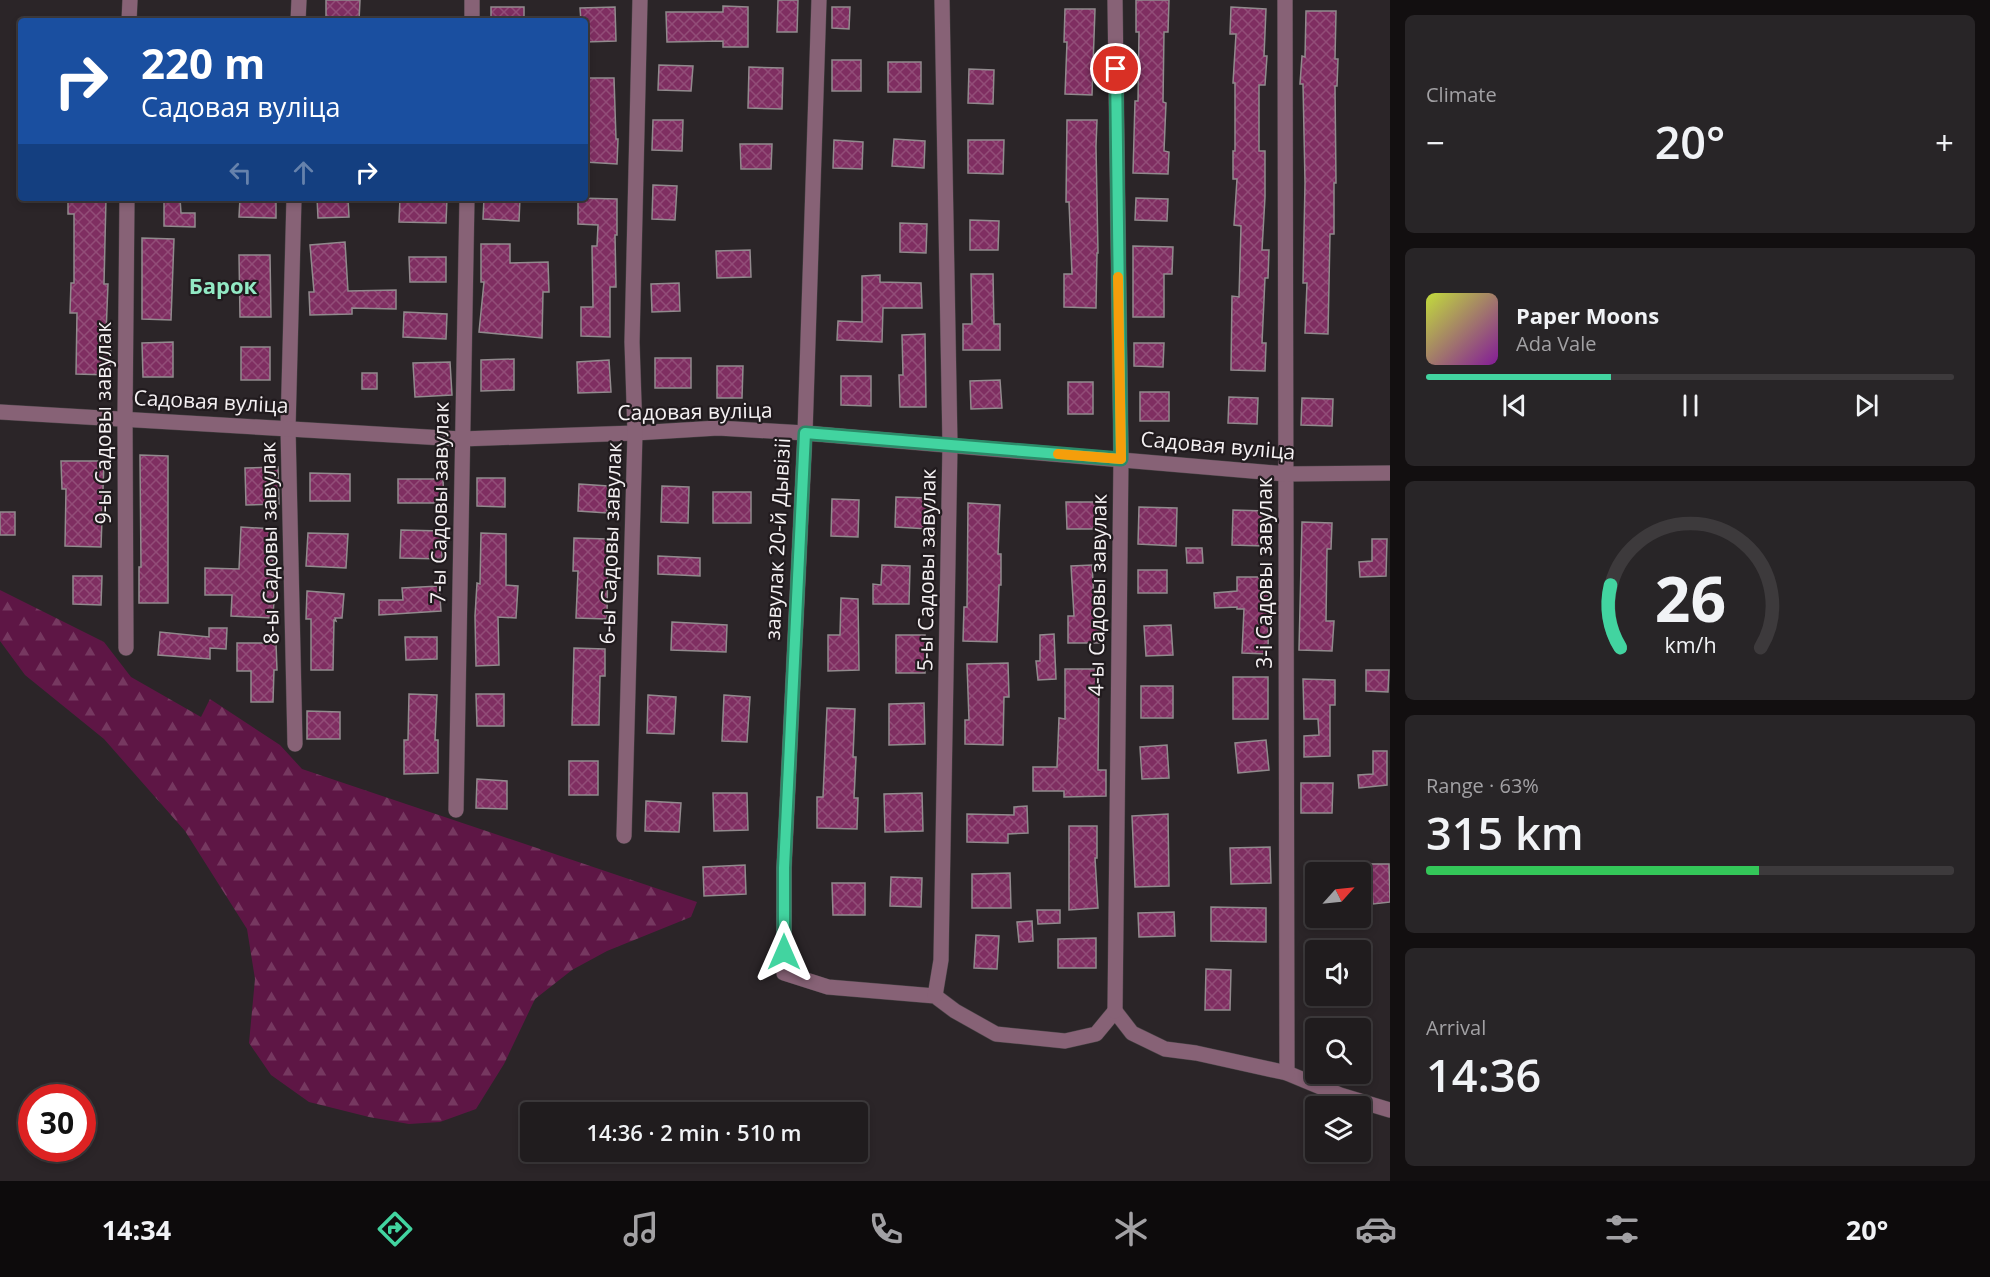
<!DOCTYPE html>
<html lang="en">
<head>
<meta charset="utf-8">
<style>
	body { margin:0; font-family:"Open Sans",sans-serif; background:#282527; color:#f1f3f6; height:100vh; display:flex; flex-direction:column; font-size:22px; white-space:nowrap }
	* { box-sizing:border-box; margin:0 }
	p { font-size:20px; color:#a2a1a4 }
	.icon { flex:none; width:33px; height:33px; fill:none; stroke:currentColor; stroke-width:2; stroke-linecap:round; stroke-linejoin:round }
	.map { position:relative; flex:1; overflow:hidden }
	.sheet { display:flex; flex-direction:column; gap:15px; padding:15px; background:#120f10; width:600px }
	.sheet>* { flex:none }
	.top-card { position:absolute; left:18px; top:18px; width:570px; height:183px; border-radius:6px; box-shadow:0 3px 9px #0003,0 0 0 2px #3d3a3c; background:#1a4fa0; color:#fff; overflow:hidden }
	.needle { width:39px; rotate:63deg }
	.buttons { position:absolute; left:1305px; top:862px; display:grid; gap:12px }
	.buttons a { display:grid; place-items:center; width:66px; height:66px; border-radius:6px; background:#201c1e; box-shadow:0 3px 9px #0003,0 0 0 2px #3d3a3c; font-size:30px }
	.speed { position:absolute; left:18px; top:1084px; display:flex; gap:12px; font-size:30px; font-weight:700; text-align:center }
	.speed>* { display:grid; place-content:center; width:78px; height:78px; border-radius:50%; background:#201c1e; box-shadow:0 3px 9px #0003,0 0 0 2px #3d3a3c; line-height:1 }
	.speed .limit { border:9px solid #d22; background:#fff; color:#111 }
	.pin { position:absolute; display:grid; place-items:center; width:51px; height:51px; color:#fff; margin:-26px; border:3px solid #fff; border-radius:50%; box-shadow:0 2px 6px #0007 }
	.me { position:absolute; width:66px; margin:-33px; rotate:0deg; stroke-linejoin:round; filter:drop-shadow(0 0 4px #0008) }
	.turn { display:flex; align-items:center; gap:21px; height:126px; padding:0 24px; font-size:27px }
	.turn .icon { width:78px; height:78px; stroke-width:2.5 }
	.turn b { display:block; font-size:42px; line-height:51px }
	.lanes { display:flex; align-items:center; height:57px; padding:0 24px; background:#0003; justify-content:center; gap:30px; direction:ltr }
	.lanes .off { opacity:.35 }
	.big { font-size:45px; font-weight:600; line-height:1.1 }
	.sheet .card { flex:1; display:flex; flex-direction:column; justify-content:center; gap:9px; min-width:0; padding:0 21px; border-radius:9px; background:#282527 }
	.sheet .dial { align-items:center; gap:0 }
	.dial svg { height:156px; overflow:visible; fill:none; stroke:#3d3a3c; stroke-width:7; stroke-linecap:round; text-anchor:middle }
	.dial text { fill:#f1f3f6; stroke:none }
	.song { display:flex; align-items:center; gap:18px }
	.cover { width:72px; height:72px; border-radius:9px; background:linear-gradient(135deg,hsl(70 70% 55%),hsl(290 70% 35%)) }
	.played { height:6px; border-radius:3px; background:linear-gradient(90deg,#42d4a0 35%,#3d3a3c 35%) }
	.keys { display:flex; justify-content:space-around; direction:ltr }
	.heat { display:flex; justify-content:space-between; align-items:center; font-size:33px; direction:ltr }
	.charge { height:9px; border-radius:4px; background:linear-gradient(90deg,#34c759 63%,#3d3a3c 0) }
	.trip { position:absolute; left:520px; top:1102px; width:348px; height:60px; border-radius:6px; background:#201c1e; box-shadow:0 3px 9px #0003,0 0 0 2px #3d3a3c; font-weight:600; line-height:60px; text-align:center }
	.tabs { display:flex; height:96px; justify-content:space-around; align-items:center; background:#0d0b0c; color:#a2a1a4 }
	.tabs .icon { width:42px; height:42px }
	.tabs .on { color:#42d4a0 }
	.tabs b { font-size:27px; color:#f1f3f6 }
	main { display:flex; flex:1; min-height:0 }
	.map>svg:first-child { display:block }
</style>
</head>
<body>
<main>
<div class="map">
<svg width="1390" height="1181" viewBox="0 0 1390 1181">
	<defs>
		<pattern id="forest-firs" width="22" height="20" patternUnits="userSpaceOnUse" patternTransform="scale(1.5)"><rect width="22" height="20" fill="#5e1645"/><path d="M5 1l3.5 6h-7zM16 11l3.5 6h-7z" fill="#763860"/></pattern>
		<pattern id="building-cross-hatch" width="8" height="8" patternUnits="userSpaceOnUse" patternTransform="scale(1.5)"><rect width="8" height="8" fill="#7f2e61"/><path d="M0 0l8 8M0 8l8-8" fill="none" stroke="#924d78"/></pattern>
	</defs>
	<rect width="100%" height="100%" fill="#2b2528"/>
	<polygon fill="url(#forest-firs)" points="0,590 104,642 131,677 201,717 210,699 280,745 302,769 697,902 691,917 607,951 572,970 535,999 504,1064 476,1109 440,1122 409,1124 369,1117 309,1102 271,1075 249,1043 255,979 247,929 185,831 104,739 25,675 0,641"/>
	<g fill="url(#building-cross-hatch)" stroke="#918a8d" stroke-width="1.5">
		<polygon points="326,0 360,0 359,21 326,21"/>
		<polygon points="778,0 798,0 797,32 777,32"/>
		<polygon points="1136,0 1169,0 1168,32 1164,32 1163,102 1166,103 1164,151 1169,152 1168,174 1133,173 1135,101 1138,101 1139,32 1136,32"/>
		<polygon points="723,6 748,7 748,47 723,47 723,41 667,42 666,12 723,12"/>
		<rect x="491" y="7" width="33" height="14"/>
		<polygon points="615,7 616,41 585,42 585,21 581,21 580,8"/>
		<polygon points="832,7 850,7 849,29 832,28"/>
		<polygon points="1231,7 1266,9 1264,56 1267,56 1265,85 1259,85 1259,151 1265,151 1265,197 1262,250 1269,250 1268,278 1265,278 1262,343 1266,343 1265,371 1231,370 1232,296 1239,297 1241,226 1234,225 1237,179 1233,179 1233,151 1235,151 1235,83 1233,83 1236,34 1230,34"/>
		<polygon points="1065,9 1095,9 1092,95 1065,94 1067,42 1064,42"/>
		<polygon points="1306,11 1336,11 1335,59 1338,59 1337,86 1335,86 1336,183 1334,183 1334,234 1330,234 1328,334 1305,333 1307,283 1303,283 1305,183 1303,84 1300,84 1302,56 1305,57"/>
		<rect x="832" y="60" width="29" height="31"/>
		<rect x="888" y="62" width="33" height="30"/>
		<polygon points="659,65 693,66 691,91 658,90"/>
		<polygon points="749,67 783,68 782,109 748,108"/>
		<polygon points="969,69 994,70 993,104 968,103"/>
		<polygon points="587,78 614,78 616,139 618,139 617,164 585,162 585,137 588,138"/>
		<polygon points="653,120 683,120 682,151 652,150"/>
		<polygon points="1067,120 1097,120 1096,146 1098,253 1097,253 1096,308 1064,307 1064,274 1072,274 1069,202 1066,202"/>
		<polygon points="894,139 925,141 924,168 892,166"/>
		<polygon points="834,140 863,142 862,169 833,168"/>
		<polygon points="968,140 1004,140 1003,174 968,173"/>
		<polygon points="740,144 772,144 771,169 741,169"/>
		<polygon points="653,185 677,186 675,220 652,219"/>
		<polygon points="68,198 106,198 104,284 108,284 106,334 111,334 110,375 76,374 77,313 70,313 71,283 74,283 74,214 68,214"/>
		<polygon points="164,198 180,198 181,213 195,213 195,227 164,226"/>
		<polygon points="240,198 276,198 276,218 239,217"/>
		<polygon points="317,198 348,198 349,217 318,218"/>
		<polygon points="400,198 447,198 446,223 399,222"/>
		<polygon points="484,198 520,198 519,221 483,219"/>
		<polygon points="578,198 617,199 617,235 615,235 616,287 610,287 610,337 581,336 581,307 593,307 592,246 597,246 598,225 578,224"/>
		<polygon points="1136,198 1168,199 1167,221 1135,220"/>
		<polygon points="970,220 999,221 998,250 970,250"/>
		<polygon points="900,223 927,224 926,253 900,252"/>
		<polygon points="142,238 174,239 171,320 142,319"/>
		<polygon points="345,242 348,291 396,290 396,309 352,308 352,314 310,315 309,292 314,292 310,245"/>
		<polygon points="481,244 510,244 510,263 548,262 549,292 543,292 542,338 479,332 484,282 481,282"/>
		<polygon points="1133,246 1173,247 1172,274 1164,274 1164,317 1133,317"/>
		<polygon points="750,250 751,277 717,278 716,251"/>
		<polygon points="239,255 270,255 271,317 240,317"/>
		<polygon points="409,257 446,257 446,282 410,282"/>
		<polygon points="971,274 993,274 994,324 1000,324 1000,350 963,350 963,324 972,324"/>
		<polygon points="880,275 880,282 921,283 922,308 883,308 882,342 837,340 838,321 862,322 862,276"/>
		<polygon points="679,283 680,311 652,312 651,284"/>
		<polygon points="404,312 447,314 446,339 403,337"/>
		<polygon points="925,334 926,407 900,407 899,375 903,375 902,335"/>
		<polygon points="173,342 173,377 143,377 142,343"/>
		<polygon points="1134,343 1164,343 1163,367 1134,366"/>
		<rect x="241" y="347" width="29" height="33"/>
		<rect x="655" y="358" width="36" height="30"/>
		<polygon points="514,359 514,390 481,391 481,360"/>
		<polygon points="609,360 611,392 578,393 577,362"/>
		<polygon points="450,362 452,395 415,397 413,363"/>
		<polygon points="717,366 743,366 742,398 717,398"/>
		<rect x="362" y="373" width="15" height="16"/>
		<polygon points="841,376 871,376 871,406 841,405"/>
		<polygon points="1000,380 1002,408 971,409 970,381"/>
		<rect x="1068" y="382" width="25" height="32"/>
		<rect x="1140" y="392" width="29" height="29"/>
		<polygon points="1229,397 1258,398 1257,424 1228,423"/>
		<polygon points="1302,398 1333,399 1332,426 1301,425"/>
		<polygon points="140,455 168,456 168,603 139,603 139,567 141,567"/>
		<polygon points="61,461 104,461 101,547 65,546 66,489 62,489"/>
		<polygon points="278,467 279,504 246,505 245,468"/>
		<polygon points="310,473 350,474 350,501 310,501"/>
		<polygon points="477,478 505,478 505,507 477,506"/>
		<polygon points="398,479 443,479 444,503 398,503"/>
		<polygon points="579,484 608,486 607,513 578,511"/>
		<polygon points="662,486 689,487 688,523 661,522"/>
		<rect x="713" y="492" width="38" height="31"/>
		<polygon points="896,497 930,498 929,529 895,527"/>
		<polygon points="832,499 859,500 858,537 831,536"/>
		<polygon points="1066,502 1101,502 1102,529 1067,529"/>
		<polygon points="968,503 1000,505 998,554 1001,554 1001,585 999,585 997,642 963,641 964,607 967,607"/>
		<polygon points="1139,507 1177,508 1176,546 1138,544"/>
		<polygon points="1233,510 1265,511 1264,546 1232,545"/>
		<rect x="0" y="512" width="15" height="23"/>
		<polygon points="1302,522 1332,523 1331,549 1327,549 1326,621 1334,621 1332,651 1299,650"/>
		<polygon points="241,527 275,529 272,581 275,581 273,618 231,616 232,595 205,595 205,568 239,569"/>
		<polygon points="401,530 442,531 442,559 400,558"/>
		<polygon points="308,533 348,534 346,568 306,566"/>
		<polygon points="481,533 506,534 506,585 518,586 516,618 498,617 499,665 476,666 475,616 477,583 480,584"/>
		<polygon points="574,538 608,539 607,619 576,618 578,571 573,571"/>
		<polygon points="1372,539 1387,539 1386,576 1360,577 1359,562 1372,561"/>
		<polygon points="1186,548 1202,548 1203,563 1187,563"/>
		<polygon points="658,556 700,558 700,576 658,574"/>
		<polygon points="882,565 910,566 909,604 873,604 873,584 881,585"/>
		<polygon points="1092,565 1095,615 1100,615 1100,643 1068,643 1068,616 1074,616 1071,566"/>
		<rect x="1138" y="570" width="29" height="23"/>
		<polygon points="73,576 102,576 101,605 73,604"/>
		<polygon points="1237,577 1269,577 1268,654 1242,653 1244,609 1237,609 1237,607 1215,608 1214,593 1237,591"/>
		<polygon points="439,586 441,611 379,615 379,600 403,600 402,588"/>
		<polygon points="307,591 344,594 342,618 335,618 336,621 334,620 333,670 311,670 311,619 306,619"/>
		<polygon points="841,598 858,599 859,670 828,671 828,635 840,635"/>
		<polygon points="672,622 727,625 726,652 671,650"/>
		<polygon points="1171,625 1173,655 1146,656 1144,626"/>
		<polygon points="209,628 227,628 226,649 210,648 210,659 158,655 160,632 209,637"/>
		<polygon points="1054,634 1056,679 1038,680 1036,661 1040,661 1040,635"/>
		<rect x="896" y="635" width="29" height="38"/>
		<polygon points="405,637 437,637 437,659 406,660"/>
		<polygon points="237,643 276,643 277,670 274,670 273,702 251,702 251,671 237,671"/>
		<polygon points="574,648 605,649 605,676 600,676 599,725 572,725"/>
		<polygon points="1008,663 1009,697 1004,697 1003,745 965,744 965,720 969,720 967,664"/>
		<polygon points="1065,669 1099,669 1098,770 1106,770 1106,796 1064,797 1064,791 1033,791 1033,767 1057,767 1059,718 1065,719"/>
		<polygon points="1366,670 1389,670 1388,692 1366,691"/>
		<rect x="1233" y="677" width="35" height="42"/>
		<polygon points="1303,679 1335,680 1335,705 1330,705 1330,756 1304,757 1304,736 1319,735 1318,719 1304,719"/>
		<rect x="1141" y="686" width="32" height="32"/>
		<polygon points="409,694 437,695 435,740 438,740 438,773 404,774 404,740 408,740"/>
		<polygon points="476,694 504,694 504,726 477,726"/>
		<polygon points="648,695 676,697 674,734 647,733"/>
		<polygon points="724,695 750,697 747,742 722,741"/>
		<polygon points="924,703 925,744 889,745 889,704"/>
		<polygon points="827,708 855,709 853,757 856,757 854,798 858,798 857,829 817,828 817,797 823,797"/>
		<polygon points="307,711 340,712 340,739 307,739"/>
		<polygon points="1266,740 1269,770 1238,773 1235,743"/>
		<polygon points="1167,745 1169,778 1142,779 1140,747"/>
		<polygon points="1373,751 1387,751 1387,785 1359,788 1358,775 1373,774"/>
		<rect x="569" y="761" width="29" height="34"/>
		<polygon points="477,779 507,781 507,809 476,808"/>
		<polygon points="1301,783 1333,783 1332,813 1301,813"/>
		<polygon points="713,793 747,793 748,830 714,831"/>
		<polygon points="922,793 923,831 885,832 884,794"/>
		<polygon points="646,801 681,803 679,832 645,831"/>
		<polygon points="1027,806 1028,833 1008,834 1008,843 967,842 967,814 1014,815 1014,807"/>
		<polygon points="1168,814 1169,886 1135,887 1132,816"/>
		<polygon points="1069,826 1097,826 1097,858 1095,858 1098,908 1069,910"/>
		<polygon points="1270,847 1271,883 1231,884 1230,848"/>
		<polygon points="1369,864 1389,864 1390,902 1373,904 1371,878 1369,878"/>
		<polygon points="745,865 746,894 704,896 703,867"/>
		<polygon points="1010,873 1011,908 972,908 972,874"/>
		<polygon points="891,877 922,878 921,907 890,906"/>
		<polygon points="832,883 865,883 865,915 833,915"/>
		<polygon points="1211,907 1266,908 1266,942 1211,941"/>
		<polygon points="1037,910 1060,910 1060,923 1038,924"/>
		<polygon points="1174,912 1175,936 1139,937 1138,913"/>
		<polygon points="1032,921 1033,941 1019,942 1017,922"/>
		<polygon points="976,935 999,936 997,969 974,968"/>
		<polygon points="1096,938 1096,968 1058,968 1058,939"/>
		<polygon points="1206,969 1231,970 1230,1010 1205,1010"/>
	</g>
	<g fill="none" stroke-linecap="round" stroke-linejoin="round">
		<defs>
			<g id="minor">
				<polyline points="819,0 805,433 784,868 784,973 828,987 935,996 955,1011 996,1034 1065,1041 1096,1034 1115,1011 1132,1033 1165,1049 1196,1053 1287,1073 1340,1095 1390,1110"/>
				<polyline points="1115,0 1121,459 1115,1011"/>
				<polyline points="1285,0 1287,1073"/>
				<polyline points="129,21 130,0"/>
				<polyline points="298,21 299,0"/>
				<polyline points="472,21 472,0"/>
				<polyline points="294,198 288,428 295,744"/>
				<polyline points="0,412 461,439 635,433 718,428 805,433 1286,474 1390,473"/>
				<polyline points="126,648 125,418 127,198"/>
				<polyline points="456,810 467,198"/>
				<polyline points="624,836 635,433 632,342 640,0"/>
				<polyline points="935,996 941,960 950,445 942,0"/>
			</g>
		</defs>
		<use href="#minor" stroke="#474244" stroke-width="16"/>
		<use href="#minor" stroke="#876276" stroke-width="15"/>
	</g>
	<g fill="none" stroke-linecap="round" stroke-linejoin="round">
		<defs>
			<polyline id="route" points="784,952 784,868 805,433 1121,459 1116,69"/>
		</defs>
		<use href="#route" stroke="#2b8a68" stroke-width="15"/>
		<use href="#route" stroke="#42d4a0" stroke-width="10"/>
		<polyline stroke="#f59e0b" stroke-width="10" points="1058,454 1121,459 1118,277"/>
	</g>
	<g text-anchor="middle" stroke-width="4.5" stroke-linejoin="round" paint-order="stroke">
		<g font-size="21" fill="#f5f1f3" stroke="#211b1e">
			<text transform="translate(211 402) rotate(3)" y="7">Садовая вуліца</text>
			<text transform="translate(695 412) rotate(-1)" y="7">Садовая вуліца</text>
			<text transform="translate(104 423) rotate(-90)" y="7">9-ы Садовы завулак</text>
			<text transform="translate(1218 446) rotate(5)" y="7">Садовая вуліца</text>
			<text transform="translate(440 503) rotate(-89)" y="7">7-ы Садовы завулак</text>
			<text transform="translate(778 539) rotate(-87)" y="7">завулак 20-й Дывізіі</text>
			<text transform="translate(270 543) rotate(-91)" y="7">8-ы Садовы завулак</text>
			<text transform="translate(611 543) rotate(-88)" y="7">6-ы Садовы завулак</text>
			<text transform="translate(927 570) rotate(-89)" y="7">5-ы Садовы завулак</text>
			<text transform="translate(1265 573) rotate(-90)" y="7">3-і Садовы завулак</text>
			<text transform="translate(1098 595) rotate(-89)" y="7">4-ы Садовы завулак</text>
		</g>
		<g font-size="22" font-weight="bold" fill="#92e9c4" stroke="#211b1e">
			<text x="223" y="294">Барок</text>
		</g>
	</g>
</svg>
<div class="buttons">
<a><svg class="needle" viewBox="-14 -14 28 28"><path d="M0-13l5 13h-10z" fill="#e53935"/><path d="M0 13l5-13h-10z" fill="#a2a1a4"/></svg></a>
<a><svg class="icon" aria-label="sound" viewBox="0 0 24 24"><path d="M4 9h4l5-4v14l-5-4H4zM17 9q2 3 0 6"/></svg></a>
<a><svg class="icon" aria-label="search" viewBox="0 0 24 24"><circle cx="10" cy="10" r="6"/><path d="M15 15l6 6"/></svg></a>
<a><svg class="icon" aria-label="layers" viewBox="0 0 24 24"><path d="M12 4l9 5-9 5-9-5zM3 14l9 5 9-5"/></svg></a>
</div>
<div class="speed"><div class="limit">30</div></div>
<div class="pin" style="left:1116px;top:69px;background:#d93025"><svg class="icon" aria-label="arrive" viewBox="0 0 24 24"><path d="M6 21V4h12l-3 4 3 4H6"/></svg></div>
<svg class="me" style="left:784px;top:952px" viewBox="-20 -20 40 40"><path d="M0-17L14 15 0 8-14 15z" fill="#42d4a0" stroke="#fff" stroke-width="4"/></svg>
<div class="trip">14:36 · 2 min · 510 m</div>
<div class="top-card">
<div class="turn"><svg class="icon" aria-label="right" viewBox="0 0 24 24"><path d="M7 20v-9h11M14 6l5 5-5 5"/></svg><div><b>220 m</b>Садовая вуліца</div></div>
<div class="lanes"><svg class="icon off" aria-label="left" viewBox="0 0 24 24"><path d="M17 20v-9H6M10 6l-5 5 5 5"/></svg><svg class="icon off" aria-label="ahead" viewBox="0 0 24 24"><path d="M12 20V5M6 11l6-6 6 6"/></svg><svg class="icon" aria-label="right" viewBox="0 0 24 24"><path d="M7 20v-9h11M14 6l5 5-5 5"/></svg></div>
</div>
</div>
<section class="sheet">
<div class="card"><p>Climate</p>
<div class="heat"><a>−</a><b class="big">20°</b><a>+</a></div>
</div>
<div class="card">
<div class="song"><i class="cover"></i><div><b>Paper Moons</b><p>Ada Vale</p></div></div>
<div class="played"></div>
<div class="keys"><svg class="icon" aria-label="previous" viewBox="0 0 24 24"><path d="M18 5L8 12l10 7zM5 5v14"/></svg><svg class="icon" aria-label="pause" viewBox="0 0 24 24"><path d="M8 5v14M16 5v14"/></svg><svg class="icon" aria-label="next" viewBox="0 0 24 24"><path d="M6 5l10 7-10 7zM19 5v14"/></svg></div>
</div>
<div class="card dial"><svg viewBox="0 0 100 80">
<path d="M14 69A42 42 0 1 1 86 69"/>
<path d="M14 69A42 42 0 0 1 9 37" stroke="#42d4a0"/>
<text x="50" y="56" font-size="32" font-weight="700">26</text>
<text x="50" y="72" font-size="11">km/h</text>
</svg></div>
<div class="card"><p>Range · 63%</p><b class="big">315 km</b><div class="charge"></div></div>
<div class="card"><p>Arrival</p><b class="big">14:36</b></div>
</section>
</main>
<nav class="tabs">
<b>14:34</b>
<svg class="icon on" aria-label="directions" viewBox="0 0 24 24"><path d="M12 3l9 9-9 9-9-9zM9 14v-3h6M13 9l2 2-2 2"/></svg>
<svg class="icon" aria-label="music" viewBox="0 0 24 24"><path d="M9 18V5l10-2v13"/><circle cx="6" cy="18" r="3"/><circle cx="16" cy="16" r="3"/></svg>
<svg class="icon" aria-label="phone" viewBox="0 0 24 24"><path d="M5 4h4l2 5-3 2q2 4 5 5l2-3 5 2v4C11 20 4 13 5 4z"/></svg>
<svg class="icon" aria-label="climate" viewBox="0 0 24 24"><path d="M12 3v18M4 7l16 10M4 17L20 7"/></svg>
<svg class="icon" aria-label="car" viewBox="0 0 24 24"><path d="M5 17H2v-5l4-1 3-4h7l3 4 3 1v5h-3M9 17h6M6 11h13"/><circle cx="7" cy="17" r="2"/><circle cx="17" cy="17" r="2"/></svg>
<svg class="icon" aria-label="filters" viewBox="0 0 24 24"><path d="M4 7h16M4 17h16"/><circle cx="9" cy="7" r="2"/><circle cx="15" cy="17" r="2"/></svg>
<b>20°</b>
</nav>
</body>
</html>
